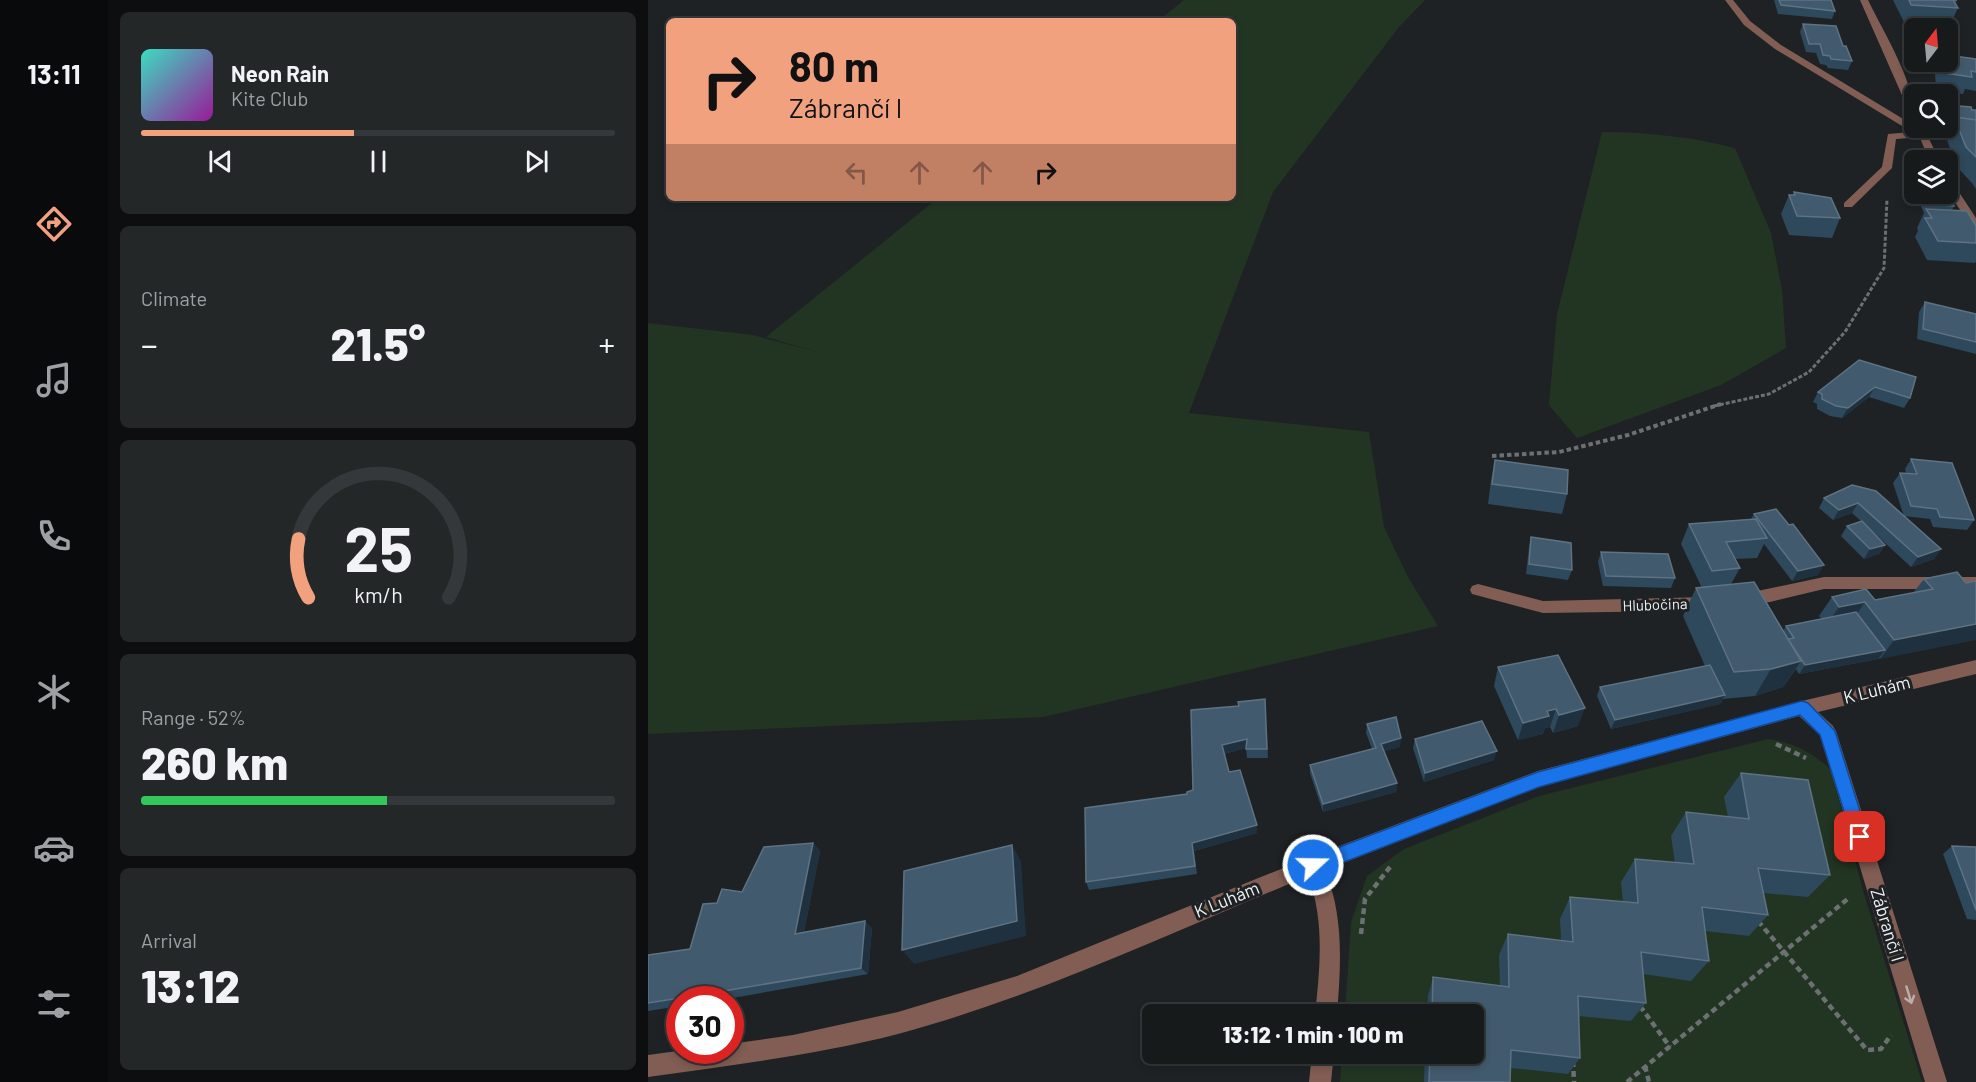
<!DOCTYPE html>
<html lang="en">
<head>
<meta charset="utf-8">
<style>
	body { margin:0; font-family:Barlow,sans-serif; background:#232728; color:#f1f3f6; height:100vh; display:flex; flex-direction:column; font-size:22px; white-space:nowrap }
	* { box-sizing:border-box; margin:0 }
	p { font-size:20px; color:#9ea1a3 }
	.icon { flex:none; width:33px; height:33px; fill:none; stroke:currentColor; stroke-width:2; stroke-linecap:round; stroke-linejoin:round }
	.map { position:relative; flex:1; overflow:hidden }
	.sheet { display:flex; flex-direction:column; gap:12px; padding:12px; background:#0c0e0f; width:540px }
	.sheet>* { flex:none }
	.hud { position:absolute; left:18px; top:18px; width:570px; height:183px; border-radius:9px; box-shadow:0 3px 9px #0003,0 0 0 2px #35383a; background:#f2a17e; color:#111; overflow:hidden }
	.needle { width:39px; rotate:16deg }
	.fabs { position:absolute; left:1256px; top:18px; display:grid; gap:12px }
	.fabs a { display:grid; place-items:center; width:54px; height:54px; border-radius:9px; background:#161a1b; box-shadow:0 3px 9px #0003,0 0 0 2px #35383a; font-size:30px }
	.speed { position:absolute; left:18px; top:986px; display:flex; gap:12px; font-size:30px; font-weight:700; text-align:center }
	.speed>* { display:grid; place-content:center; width:78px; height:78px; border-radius:50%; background:#161a1b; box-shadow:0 3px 9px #0003,0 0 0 2px #35383a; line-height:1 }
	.speed .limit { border:9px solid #d22; background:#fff; color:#111 }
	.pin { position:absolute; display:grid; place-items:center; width:51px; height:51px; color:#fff; margin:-26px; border-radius:12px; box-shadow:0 3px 9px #0006 }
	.me { position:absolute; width:66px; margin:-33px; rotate:69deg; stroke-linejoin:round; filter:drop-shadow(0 0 4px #0008) }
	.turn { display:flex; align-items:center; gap:21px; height:126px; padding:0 24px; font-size:27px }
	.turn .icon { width:78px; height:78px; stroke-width:2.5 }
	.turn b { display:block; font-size:42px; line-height:51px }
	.lanes { display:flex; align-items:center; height:57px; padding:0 24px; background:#0003; justify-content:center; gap:30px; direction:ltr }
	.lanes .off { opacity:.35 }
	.big { font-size:45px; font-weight:800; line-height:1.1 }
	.sheet .widget { flex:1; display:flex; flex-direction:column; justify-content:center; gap:9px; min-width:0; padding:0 21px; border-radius:9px; background:#232728 }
	.sheet .dial { align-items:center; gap:0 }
	.dial svg { height:156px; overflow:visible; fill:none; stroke:#35383a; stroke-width:7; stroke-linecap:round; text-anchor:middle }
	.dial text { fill:#f1f3f6; stroke:none }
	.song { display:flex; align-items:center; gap:18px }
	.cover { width:72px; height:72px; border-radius:9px; background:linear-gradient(135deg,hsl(170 70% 55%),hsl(300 70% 35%)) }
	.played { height:6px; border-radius:3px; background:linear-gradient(90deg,#f2a17e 45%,#35383a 45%) }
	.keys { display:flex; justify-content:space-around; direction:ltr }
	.heat { display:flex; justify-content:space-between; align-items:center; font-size:33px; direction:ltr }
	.charge { height:9px; border-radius:4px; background:linear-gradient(90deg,#34c759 52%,#35383a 0) }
	.trip { position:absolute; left:494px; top:1004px; width:342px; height:60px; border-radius:9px; background:#161a1b; box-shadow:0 3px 9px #0003,0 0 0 2px #35383a; font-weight:800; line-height:60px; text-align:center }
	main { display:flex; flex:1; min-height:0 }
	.tabs { display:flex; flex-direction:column; width:108px; justify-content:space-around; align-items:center; background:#090a0b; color:#9ea1a3 }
	.tabs .icon { width:42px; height:42px }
	.tabs .on { color:#f2a17e }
	.tabs b { font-size:27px; color:#f1f3f6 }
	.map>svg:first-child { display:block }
</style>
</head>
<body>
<main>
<nav class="tabs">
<b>13:11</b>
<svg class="icon on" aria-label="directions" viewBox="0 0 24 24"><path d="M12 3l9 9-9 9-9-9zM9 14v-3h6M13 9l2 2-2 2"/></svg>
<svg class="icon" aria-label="music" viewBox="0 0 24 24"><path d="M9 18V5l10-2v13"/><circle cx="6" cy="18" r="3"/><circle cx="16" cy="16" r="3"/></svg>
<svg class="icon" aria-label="phone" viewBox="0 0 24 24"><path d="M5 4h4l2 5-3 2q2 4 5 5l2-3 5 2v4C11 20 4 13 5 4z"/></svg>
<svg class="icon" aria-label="climate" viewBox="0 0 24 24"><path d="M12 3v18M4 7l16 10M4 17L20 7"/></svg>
<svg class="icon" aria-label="car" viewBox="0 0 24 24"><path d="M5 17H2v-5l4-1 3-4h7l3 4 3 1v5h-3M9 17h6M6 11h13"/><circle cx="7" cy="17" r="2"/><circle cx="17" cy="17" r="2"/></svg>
<svg class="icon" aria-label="filters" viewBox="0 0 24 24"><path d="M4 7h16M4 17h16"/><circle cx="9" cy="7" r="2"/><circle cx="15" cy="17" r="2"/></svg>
</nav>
<section class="sheet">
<div class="widget">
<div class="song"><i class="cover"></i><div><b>Neon Rain</b><p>Kite Club</p></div></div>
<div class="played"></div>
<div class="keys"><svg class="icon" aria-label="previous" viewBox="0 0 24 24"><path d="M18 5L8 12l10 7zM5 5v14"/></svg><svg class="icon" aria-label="pause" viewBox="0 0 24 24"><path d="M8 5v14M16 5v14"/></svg><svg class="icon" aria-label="next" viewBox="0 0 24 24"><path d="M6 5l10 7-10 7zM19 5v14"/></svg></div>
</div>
<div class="widget"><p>Climate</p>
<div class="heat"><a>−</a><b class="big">21.5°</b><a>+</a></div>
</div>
<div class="widget dial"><svg viewBox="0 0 100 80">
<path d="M14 69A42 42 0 1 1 86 69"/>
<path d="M14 69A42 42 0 0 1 9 39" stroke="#f2a17e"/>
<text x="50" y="56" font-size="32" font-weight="700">25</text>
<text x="50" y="72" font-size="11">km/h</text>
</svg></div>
<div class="widget"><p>Range · 52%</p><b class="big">260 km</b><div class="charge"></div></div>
<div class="widget"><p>Arrival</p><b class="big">13:12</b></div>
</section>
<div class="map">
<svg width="1328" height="1082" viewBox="0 0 1328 1082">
	<rect width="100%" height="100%" fill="#1e2224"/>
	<g fill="#223522">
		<polygon points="536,0 777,0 751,27 625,192 541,413 721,432 736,527 760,577 790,626 395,717 0,734 0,323 105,335 169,352 118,337 290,198 585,198 585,21 510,21"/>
		<path d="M 954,132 C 999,132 1044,137 1087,148 L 1123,233 L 1134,290 L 1138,348 L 1073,385 L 929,438 L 901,405 L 909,314 Z"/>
		<path d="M 1120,739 C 1145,742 1166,753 1183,770 L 1216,894 L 1274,1082 L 692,1082 L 694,1053 L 825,1053 L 825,1014 L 697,1014 L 703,922 L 719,876 L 756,849 L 891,796 Z"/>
	</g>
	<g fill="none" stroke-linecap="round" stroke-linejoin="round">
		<polyline stroke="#6c7072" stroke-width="3" stroke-dasharray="4 2" stroke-linecap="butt" points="1066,406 1121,394 1161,372 1197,332 1236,268 1239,199"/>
		<polyline stroke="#6c7072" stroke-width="4" stroke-dasharray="4.5 3" stroke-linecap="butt" points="844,456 911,452 980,435 1073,404"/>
		<g stroke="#6c7072" stroke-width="4.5" stroke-dasharray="6 4" stroke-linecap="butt">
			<polyline points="1128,744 1158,758"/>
			<polyline points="1110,921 1219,1050 1233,1049 1243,1035"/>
			<polyline points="713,934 717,899 742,867"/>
			<polyline points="992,1006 1022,1047"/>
			<polyline points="925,1061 926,1082"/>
			<polyline points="997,1066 1001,1082"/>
			<polyline points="979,1082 1202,897"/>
		</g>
		<polygon fill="#815d53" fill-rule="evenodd" points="1077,0 1085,0 1102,21 1133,45 1280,134 1275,137 1248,139 1244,168 1204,207 1196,207 1196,203 1234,167 1240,134 1264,132 1127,49 1096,25"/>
		<g fill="#815d53" fill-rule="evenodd">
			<path d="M 1212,0 L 1220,0 C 1235,31 1266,81 1266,114 L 1261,111 Z"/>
			<polygon points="1268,128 1276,128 1291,160 1281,160"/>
			<polygon points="1299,179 1303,180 1328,218 1328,229 1324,228 1299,190"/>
			<polygon points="1176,577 1328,577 1328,589 1176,589 1122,602 1096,605 1090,603 1088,599 1090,595"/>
			<polygon points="830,584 895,601 1060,597 1066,599 1068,603 1066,607 1033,611 895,613 824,594 822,590 824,586"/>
			<path d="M 1328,660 L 1328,674 L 1170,712 L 1185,726 L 1188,731 L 1299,1082 L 1277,1082 L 1172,735 L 1151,716 L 891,787 L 677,870 C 696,916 693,965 689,1014 L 667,1014 C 672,969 677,920 660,876 C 525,932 391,996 250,1034 C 168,1055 84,1065 0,1077 L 0,1055 L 37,1050 L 82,1050 L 82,1044 L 145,1035 L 250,1012 L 369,976 L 665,856 L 890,771 L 1154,701 Z"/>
			<polygon points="664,1053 686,1053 683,1082 661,1082"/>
		</g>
	</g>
	<g fill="#2e485c">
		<polygon points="1126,0 1183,0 1187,11 1184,19 1130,14"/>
		<polygon points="1245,0 1309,0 1308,4 1310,8 1302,25 1256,22"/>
		<polygon points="1155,24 1195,46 1204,61 1200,70 1180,68 1178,65 1172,64 1168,53 1158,52 1152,32"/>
		<polygon points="1328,59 1328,91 1317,89 1315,94 1288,91 1287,72 1292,62"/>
		<polygon points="1299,105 1328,110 1328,189 1324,183 1308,166 1295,128 1299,128"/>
		<polygon points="1146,192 1192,218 1184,238 1141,235 1133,214 1141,195 1145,195"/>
		<polygon points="1269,194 1299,194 1306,206 1304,210 1328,226 1328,261 1327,263 1279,260 1267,237 1270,231 1269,228 1276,213 1268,195"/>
		<polygon points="1277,302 1328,314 1328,354 1269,339 1271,312"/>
		<polygon points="1211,360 1262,398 1256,408 1221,397 1194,418 1182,416 1169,409 1169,404 1165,402 1170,392"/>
		<polygon points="1263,459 1326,520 1319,530 1285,527 1282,519 1256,516 1245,483 1252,473 1258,473 1257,469"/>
		<polygon points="847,460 919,494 914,514 840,504 843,480"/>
		<polygon points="1204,485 1293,549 1286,559 1263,567 1222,529 1237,545 1231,554 1216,559 1193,536 1199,526 1214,522 1204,513 1185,520 1171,508 1176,498"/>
		<polygon points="1106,514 1170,575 1144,581 1116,544 1109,558 1087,559 1092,568 1083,584 1135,631 1138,626 1174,619 1171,616 1184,597 1227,600 1265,593 1276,579 1309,572 1232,659 1231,658 1230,659 1151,674 1148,669 1135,687 1107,696 1075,699 1072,704 963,729 949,696 952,687 1057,666 1035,616 1048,588 1054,588 1033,544 1041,524 1103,519"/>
		<polygon points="883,537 924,570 920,580 878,574 881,547"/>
		<polygon points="953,552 1027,578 1023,588 955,586 950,562"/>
		<polygon points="910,655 930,726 905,733 902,727 897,728 895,734 870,740 846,686 850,667"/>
		<polygon points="617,699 620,758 599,758 598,748 576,754 581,772 609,833 546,851 549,874 441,890 438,882 545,790 591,706"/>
		<polygon points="719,724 752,747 736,751 749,783 748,792 675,812 662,773 662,765 724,749 718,733"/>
		<polygon points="767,739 846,760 776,782 765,748"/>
		<polygon points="1093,773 1182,875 1160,897 1115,893 1120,915 1101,936 1057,931 1061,961 1043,981 995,974 998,1003 983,1021 930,1016 932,1058 920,1074 863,1068 862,1082 776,1082 777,1053 825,1053 825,1014 779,1014 780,996 785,977 852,986 851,955 860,934 913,940 912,919 922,897 975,902 973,882 987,859 1027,863 1023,836 1038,812 1080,817 1076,797"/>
		<polygon points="165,843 172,851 156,932 224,928 220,974 79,999 32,999 32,1006 0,1011 0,955 42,949 94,892"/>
		<polygon points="1304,846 1328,847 1328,920 1319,919 1295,854"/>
	</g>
	<g fill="#1f313f">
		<polygon points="1227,387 1221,397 1194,418 1200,408"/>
		<polygon points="1210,503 1204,513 1185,520 1191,510"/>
		<polygon points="1237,545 1231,554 1216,559 1222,549"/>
		<polygon points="1293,549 1286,559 1263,567 1270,557"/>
		<polygon points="1176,565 1170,575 1144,581 1150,571"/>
		<polygon points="1217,602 1204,621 1178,626 1191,607"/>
		<polygon points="1328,624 1328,640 1232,659 1246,640"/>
		<polygon points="1237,650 1230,659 1151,674 1157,665"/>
		<polygon points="1153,661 1135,687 1107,696 1123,669"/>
		<polygon points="1077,695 1072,704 963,729 967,720"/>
		<polygon points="937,708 930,726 905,733 911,715"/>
		<polygon points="908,709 902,727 897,728 895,734 870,740 875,723 899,711"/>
		<polygon points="753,738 752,747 732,752 733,744"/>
		<polygon points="599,739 600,748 575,754 574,745"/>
		<polygon points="849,751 846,760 776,782 777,773"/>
		<polygon points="749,783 748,792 675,812 675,804"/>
		<polygon points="609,825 609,833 546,851 549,874 544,843"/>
		<polygon points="165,843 172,851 154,941 147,934"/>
		<polygon points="364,845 373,861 378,936 266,964 254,950"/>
		<polygon points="217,921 224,928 220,974 213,968"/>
	</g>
	<g fill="#425a6d" stroke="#5d7282" stroke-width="1.5">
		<polygon points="1131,0 1183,0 1187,11 1133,5"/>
		<polygon points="1261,0 1309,0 1305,0 1310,8 1263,5"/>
		<polygon points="1155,24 1188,26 1195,46 1198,46 1204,61 1183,59 1182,56 1175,55 1172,44 1161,44"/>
		<polygon points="1299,55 1328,59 1328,72 1323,71 1324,77 1297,73 1296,62 1299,62"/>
		<polygon points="1299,105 1323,107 1324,110 1328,110 1328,120 1306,117 1302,126 1299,117"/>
		<polygon points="1306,117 1328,120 1328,157 1318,147"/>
		<polygon points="1299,191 1306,206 1280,204 1276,194 1299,194"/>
		<polygon points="1146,192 1183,198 1192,218 1149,216 1141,195 1147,195"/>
		<polygon points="1278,209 1319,211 1328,226 1328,243 1290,241 1277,218 1284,218"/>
		<polygon points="1277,302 1328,314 1328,342 1275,329"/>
		<polygon points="1211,360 1268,377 1262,398 1227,387 1200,408 1188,406 1174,399 1174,394 1170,392"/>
		<polygon points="1263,459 1304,463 1326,520 1292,517 1289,509 1263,506 1252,473 1269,474"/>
		<polygon points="847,460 920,470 919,494 844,484"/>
		<polygon points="1204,485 1228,491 1293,549 1270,557 1210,503 1191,510 1176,498"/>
		<polygon points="1128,509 1141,525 1145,524 1176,565 1150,571 1106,514"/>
		<polygon points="1108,519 1119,538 1078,542 1092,568 1064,571 1041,524"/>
		<polygon points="1214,521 1237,545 1222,549 1199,526"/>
		<polygon points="883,537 923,543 924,570 881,564"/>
		<polygon points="953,552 1020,554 1027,578 958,576"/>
		<polygon points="1309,572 1318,583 1328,581 1328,624 1246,640 1217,602 1191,607 1184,597 1218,589 1227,600 1285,589 1276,579"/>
		<polygon points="1106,582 1153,661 1123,669 1086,672 1048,588"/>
		<polygon points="1208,612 1237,650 1157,665 1140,639 1146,638 1138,626"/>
		<polygon points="910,655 937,708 911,715 908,709 899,711 901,716 875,723 850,667"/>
		<polygon points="1062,665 1077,695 967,720 952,687"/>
		<polygon points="617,699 619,749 598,749 599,739 574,745 581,772 592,770 609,825 544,843 547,866 438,882 437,808 539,794 539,792 545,790 543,710 591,706 590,702"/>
		<polygon points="748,717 753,738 733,744 749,783 675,804 662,765 728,748 719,724"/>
		<polygon points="834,721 849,751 777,773 767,739"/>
		<polygon points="1093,773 1160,780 1182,875 1110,868 1120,915 1054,907 1061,961 993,952 998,1003 930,996 932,1058 863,1050 862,1082 781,1082 782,1053 825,1053 825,1014 784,1014 785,977 861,987 860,934 925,942 922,897 990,903 987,859 1046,864 1038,812 1101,819"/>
		<polygon points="165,843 147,934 217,921 213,968 70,992 0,1003 0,955 42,949 55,904 69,903 74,889 94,892 116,847"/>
		<polygon points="364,845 369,921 254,950 256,871"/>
		<polygon points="1304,846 1328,847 1328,910"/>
	</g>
	<defs><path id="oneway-shaft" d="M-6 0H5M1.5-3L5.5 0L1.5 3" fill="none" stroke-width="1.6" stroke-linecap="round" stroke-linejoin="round" transform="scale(1.5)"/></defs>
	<use stroke="#beaeab" href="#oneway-shaft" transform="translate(1261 995) rotate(73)"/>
	<polygon fill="#1a73e8" stroke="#114b97" stroke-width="1.5" points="1154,701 1160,703 1187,731 1220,837 1218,843 1212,845 1206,843 1172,735 1152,715 891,787 665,874 659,871 657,865 659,859 665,857 890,772"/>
	<g text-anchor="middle" stroke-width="6" stroke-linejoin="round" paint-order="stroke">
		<g font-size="15" fill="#eff1f3" stroke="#1e2224">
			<text transform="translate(1007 605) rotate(-2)" y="5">Hlubočina</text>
		</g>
		<g font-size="18" fill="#eff1f3" stroke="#1e2224">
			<text transform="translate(1229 690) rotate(-14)" y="6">K Luhám</text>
			<text transform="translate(579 900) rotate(-22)" y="6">K Luhám</text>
			<text transform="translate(1239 925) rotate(73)" y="6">Zábrančí I</text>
		</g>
	</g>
</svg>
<div class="fabs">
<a><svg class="needle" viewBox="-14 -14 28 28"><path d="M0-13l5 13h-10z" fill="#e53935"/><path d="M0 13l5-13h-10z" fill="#9ea1a3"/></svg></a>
<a><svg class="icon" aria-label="search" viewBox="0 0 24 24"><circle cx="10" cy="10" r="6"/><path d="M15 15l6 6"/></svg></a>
<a><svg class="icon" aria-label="layers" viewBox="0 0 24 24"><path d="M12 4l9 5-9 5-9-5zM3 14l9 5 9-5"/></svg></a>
</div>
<div class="speed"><div class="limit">30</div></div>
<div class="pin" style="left:1212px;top:837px;background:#d93025"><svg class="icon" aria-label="arrive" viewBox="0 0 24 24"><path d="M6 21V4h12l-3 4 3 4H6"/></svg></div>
<svg class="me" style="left:665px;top:865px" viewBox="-20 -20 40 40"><circle r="17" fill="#1a73e8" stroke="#fff" stroke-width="3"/><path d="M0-11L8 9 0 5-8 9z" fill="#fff"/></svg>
<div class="trip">13:12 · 1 min · 100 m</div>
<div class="hud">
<div class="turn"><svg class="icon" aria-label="right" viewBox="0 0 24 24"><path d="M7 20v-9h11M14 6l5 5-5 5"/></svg><div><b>80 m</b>Zábrančí I</div></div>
<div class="lanes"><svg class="icon off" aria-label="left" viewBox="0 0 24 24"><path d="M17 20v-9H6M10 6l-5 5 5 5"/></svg><svg class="icon off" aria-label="ahead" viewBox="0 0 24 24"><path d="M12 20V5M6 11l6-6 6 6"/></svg><svg class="icon off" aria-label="ahead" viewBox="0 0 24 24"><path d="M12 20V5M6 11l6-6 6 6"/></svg><svg class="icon" aria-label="right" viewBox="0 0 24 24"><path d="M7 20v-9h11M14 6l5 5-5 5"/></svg></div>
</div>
</div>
</main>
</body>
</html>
